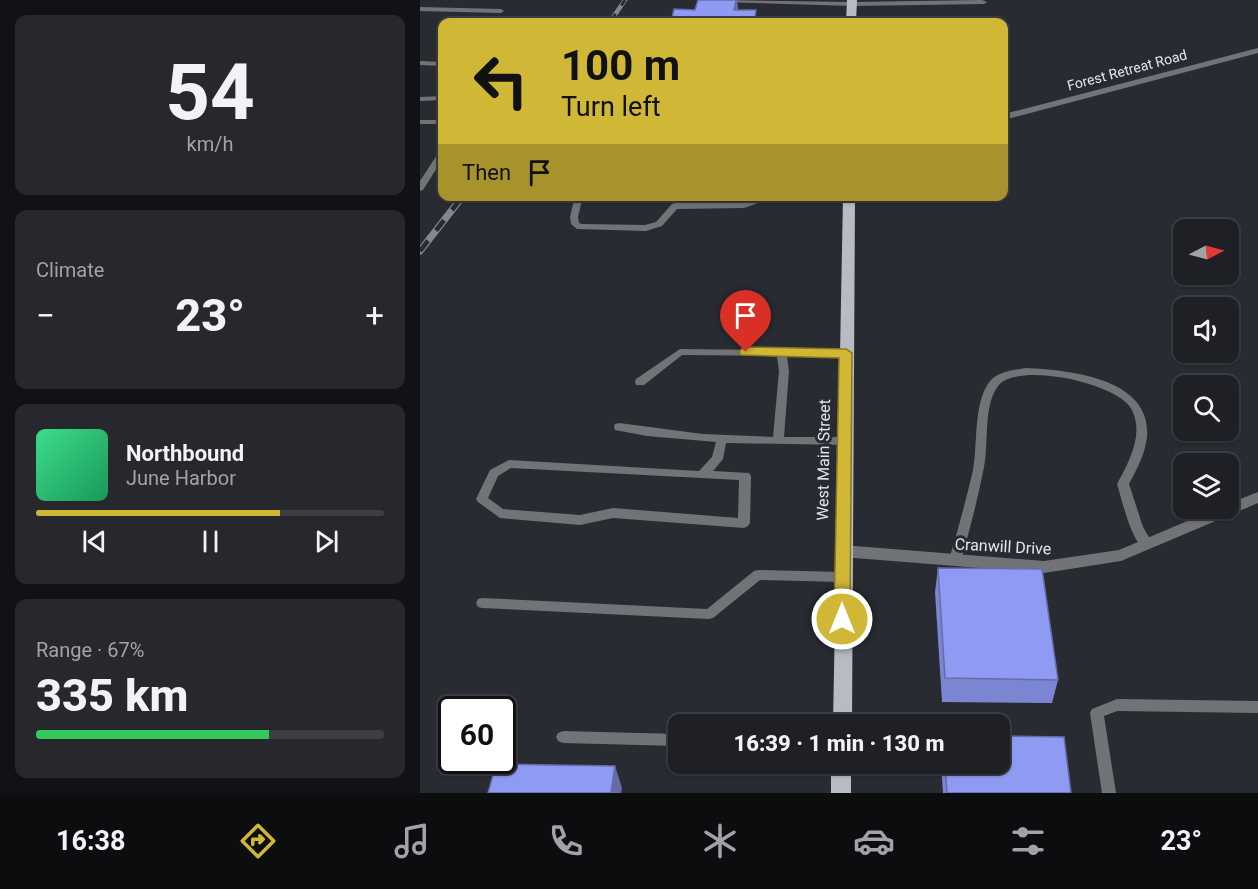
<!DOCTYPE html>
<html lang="en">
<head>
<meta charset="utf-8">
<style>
	body { margin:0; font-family:Roboto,sans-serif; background:#27282e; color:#f1f3f6; height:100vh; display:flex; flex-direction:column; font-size:22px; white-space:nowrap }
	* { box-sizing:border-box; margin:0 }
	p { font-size:20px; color:#a1a3a7 }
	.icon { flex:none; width:33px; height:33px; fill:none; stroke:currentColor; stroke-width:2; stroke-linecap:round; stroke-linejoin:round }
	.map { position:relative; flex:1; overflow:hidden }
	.panel { display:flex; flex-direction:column; gap:15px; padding:15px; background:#111215; width:420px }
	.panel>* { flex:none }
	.hud { position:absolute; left:18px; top:18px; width:570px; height:183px; border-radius:12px; box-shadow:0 2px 4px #0004,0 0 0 2px #3c3e43; background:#d1b736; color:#111; overflow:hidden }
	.needle { width:39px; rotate:84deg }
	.tools { position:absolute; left:753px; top:219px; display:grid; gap:12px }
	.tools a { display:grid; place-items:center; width:66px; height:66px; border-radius:12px; background:#1f2026; box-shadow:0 2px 4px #0004,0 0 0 2px #3c3e43; font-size:30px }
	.speed { position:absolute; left:18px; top:696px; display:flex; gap:12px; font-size:30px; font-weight:700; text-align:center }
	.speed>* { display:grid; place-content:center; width:78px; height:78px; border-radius:50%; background:#1f2026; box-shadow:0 2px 4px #0004,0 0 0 2px #3c3e43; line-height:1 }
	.speed .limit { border:3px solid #111; border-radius:9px; background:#fff; color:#111 }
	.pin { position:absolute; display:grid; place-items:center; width:51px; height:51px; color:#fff; margin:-62px -26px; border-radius:50% 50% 50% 0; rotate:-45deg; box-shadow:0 0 6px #0007 }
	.pin .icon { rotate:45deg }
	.me { position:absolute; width:66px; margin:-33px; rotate:0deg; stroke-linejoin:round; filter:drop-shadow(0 0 4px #0008) }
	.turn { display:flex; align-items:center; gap:21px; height:126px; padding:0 24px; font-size:27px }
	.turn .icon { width:78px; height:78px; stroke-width:2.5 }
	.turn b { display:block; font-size:42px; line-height:51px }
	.then { display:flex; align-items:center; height:57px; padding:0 24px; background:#0003; gap:12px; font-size:22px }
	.big { font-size:45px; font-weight:800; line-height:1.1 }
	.panel .tile { flex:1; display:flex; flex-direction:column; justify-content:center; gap:9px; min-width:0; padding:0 21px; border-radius:12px; background:#27282e }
	.panel .dial { align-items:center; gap:0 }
	.dial b { font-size:78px; line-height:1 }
	.song { display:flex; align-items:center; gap:18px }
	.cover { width:72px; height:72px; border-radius:9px; background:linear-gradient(135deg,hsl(150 70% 55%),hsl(150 70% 35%)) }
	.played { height:6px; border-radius:3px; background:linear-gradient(90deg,#d1b736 70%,#3c3e43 70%) }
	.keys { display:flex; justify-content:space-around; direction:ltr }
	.heat { display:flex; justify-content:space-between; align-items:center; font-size:33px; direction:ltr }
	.charge { height:9px; border-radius:4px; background:linear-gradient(90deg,#34c759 67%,#3c3e43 0) }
	.trip { position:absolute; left:248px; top:714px; width:342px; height:60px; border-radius:12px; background:#1f2026; box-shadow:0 2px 4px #0004,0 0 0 2px #3c3e43; font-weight:800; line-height:60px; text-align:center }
	.tab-bar { display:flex; height:96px; justify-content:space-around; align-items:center; background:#0c0d0f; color:#a1a3a7 }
	.tab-bar .icon { width:42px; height:42px }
	.tab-bar .on { color:#d1b736 }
	.tab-bar b { font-size:27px; color:#f1f3f6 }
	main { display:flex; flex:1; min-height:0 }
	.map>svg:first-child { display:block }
</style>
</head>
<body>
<main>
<section class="panel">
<div class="tile dial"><b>54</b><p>km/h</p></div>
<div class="tile"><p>Climate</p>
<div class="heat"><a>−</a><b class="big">23°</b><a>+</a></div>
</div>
<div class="tile">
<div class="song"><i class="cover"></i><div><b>Northbound</b><p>June Harbor</p></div></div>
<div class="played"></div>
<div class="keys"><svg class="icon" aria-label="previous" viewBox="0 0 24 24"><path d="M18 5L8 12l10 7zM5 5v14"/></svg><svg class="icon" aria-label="pause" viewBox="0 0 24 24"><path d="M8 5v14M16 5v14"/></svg><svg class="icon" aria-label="next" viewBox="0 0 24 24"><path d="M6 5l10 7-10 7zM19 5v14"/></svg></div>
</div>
<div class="tile"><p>Range · 67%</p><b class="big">335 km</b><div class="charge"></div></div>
</section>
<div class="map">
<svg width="838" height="793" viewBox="0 0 838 793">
	<rect width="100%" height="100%" fill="#292b33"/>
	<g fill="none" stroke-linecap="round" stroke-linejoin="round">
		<g fill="#727377" fill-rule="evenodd">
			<polygon points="562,0 567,2 564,4 432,6 429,4 432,2"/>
			<polygon points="0,7 81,9 84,11 81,13 0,11"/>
			<polygon points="435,20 572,20 575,22 432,22"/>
			<polygon points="0,61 22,62 22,66 0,65"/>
			<polygon points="22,96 22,100 0,101 0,97"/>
			<rect x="0" y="120" width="22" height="4"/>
			<polygon points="19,152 22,152 22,160 3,190 0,191 0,181"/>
			<polygon points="155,196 163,196 158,217 159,223 162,224 225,225 236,222 252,204 255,203 323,202 340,196 433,197 429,200 341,202 324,208 257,209 242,226 226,231 157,229 151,224 150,217"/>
			<path d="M 260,349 L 430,351 L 431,353 L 430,355 L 426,356 L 367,356 L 369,371 L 364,437 L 424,437 L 428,438 L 429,441 L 428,444 L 424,445 L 306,443 L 303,459 L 293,471 L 329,473 L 331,476 L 330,523 L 328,526 L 324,528 L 193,518 L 160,525 L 80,518 L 58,502 L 56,499 L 70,470 L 89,460 L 279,471 L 292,457 L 296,442 L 227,436 L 195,430 L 194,427 L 195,424 L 199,423 L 283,434 L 353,437 L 359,371 L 357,356 L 262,355 L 224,385 L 216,385 L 215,382 L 216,379 ZM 91,468 L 319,480 L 318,518 L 193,508 L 160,515 L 83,509 L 68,498 L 78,476 Z"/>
			<path d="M 606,368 C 649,370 732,378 727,437 C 725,454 717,469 709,484 L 723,527 L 733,544 L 731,547 C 727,548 726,550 722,547 C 710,536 702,500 697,484 C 709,462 724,435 712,410 C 699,383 597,361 578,386 C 563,406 569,443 564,467 C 558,498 550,529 541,560 L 539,563 L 535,565 L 531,563 L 529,560 C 538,530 546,500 553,470 C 558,443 553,400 571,380 C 580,371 595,370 606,368 Z"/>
			<polygon points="338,570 422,572 426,573 428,577 426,581 422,582 340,580 293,618 289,619 62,608 58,607 56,603 58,599 62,598 287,609 334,571"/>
			<polygon points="697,699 838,701 838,713 697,711 684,716 696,793 682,793 670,713 672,709"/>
			<polygon points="143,731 258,734 258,746 143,743 138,741 136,737 138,733"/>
		</g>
		<g fill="#727377" fill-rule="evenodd">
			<polygon points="300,0 432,2 436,4 432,6 304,2"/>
			<polygon points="838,48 838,53 584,120 584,114"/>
			<polygon points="838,492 838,503 701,561 624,573 422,557 417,555 415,551 417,547 422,545 624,561 699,550 798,508 808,508 808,504"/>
		</g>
		<g fill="#b9bbc3" fill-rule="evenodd">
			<polygon points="427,0 437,0 436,22 426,22"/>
			<polygon points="423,196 435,196 432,724 413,724"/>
			<rect x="411" y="764" width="20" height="29"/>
		</g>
		<defs>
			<g id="rail-far1">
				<polyline points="190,22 205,0"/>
				<polyline points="38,203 43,196"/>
			</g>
			<polyline id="rail" points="0,251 39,201"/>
		</defs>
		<use href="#rail-far1" stroke="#85878d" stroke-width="4.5"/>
		<use href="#rail" stroke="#85878d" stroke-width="7"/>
		<use href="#rail-far1" stroke="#292b33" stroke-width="3" stroke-dasharray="10" stroke-linecap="butt"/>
		<use href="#rail" stroke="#292b33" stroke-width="4.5" stroke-dasharray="13" stroke-linecap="butt"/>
	</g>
	<g fill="#7b85d1">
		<polygon points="278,0 317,0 318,10 337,22 251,22 275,10"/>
		<polygon points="189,196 281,196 280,203 190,202"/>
		<polygon points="518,568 638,680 632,703 522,702 515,592"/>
		<polygon points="521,764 579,764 651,793 523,793"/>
	</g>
	<g fill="#646caa">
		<polygon points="316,0 317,0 318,12 314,10"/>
		<polygon points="195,766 202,788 201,793 191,793"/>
	</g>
	<g fill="#8f9bf3" stroke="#646caa" stroke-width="1.5">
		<polygon points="278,0 316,0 314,10 336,10 334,22 251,22 254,9 275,10"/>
		<polygon points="518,568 622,569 638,680 525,678"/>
		<polygon points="579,736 644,737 651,793 527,793 525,764 579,764"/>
		<polygon points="76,764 195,766 191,793 68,793"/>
	</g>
	<polygon fill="#d1b736" stroke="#887723" stroke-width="1.5" points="326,347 426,349 432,353 430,619 428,624 422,626 416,624 414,619 419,358 321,355 319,352 321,349"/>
	<g text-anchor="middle" stroke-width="6" stroke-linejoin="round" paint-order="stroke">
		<g font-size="14" fill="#e3e5ea" stroke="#292b33">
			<text transform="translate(707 70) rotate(-15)" y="5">Forest Retreat Road</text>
		</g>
		<g font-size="16" fill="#e3e5ea" stroke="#292b33">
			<text transform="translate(403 460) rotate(-89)" y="6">West Main Street</text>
			<text transform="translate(583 546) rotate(3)" y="6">Cranwill Drive</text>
		</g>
	</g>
</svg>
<div class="tools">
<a><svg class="needle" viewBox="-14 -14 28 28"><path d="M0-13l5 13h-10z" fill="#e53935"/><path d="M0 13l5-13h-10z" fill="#a1a3a7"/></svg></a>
<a><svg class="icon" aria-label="sound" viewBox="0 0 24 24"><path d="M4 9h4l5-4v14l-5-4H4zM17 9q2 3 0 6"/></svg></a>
<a><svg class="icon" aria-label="search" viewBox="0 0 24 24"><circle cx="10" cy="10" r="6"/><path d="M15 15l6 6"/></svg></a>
<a><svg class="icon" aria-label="layers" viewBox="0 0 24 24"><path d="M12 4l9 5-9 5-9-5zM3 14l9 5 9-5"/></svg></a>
</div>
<div class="speed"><div class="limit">60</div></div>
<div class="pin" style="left:326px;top:352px;background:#d93025"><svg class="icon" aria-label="arrive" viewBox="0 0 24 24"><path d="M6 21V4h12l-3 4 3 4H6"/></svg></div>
<svg class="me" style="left:422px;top:619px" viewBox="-20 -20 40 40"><circle r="17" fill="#d1b736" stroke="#fff" stroke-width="3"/><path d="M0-11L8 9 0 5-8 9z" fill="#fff"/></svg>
<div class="trip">16:39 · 1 min · 130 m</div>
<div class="hud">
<div class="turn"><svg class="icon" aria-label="left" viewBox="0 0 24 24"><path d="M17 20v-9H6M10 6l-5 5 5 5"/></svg><div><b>100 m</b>Turn left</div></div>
<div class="then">Then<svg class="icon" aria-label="arrive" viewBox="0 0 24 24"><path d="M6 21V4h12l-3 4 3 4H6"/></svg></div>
</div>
</div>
</main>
<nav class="tab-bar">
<b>16:38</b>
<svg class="icon on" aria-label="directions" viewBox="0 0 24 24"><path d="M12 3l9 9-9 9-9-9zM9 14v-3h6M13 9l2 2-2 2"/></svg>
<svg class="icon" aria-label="music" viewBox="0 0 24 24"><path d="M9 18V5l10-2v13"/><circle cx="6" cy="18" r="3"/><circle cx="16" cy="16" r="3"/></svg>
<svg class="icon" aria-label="phone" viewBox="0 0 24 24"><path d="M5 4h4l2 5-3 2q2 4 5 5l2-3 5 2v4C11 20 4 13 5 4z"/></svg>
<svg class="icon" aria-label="climate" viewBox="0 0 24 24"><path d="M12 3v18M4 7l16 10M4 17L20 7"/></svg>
<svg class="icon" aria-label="car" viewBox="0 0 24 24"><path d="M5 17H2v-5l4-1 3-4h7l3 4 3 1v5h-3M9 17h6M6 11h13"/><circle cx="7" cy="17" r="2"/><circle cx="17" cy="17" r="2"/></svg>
<svg class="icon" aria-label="filters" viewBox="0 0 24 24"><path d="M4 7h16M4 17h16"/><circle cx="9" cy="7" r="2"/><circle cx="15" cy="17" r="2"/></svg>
<b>23°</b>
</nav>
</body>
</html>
